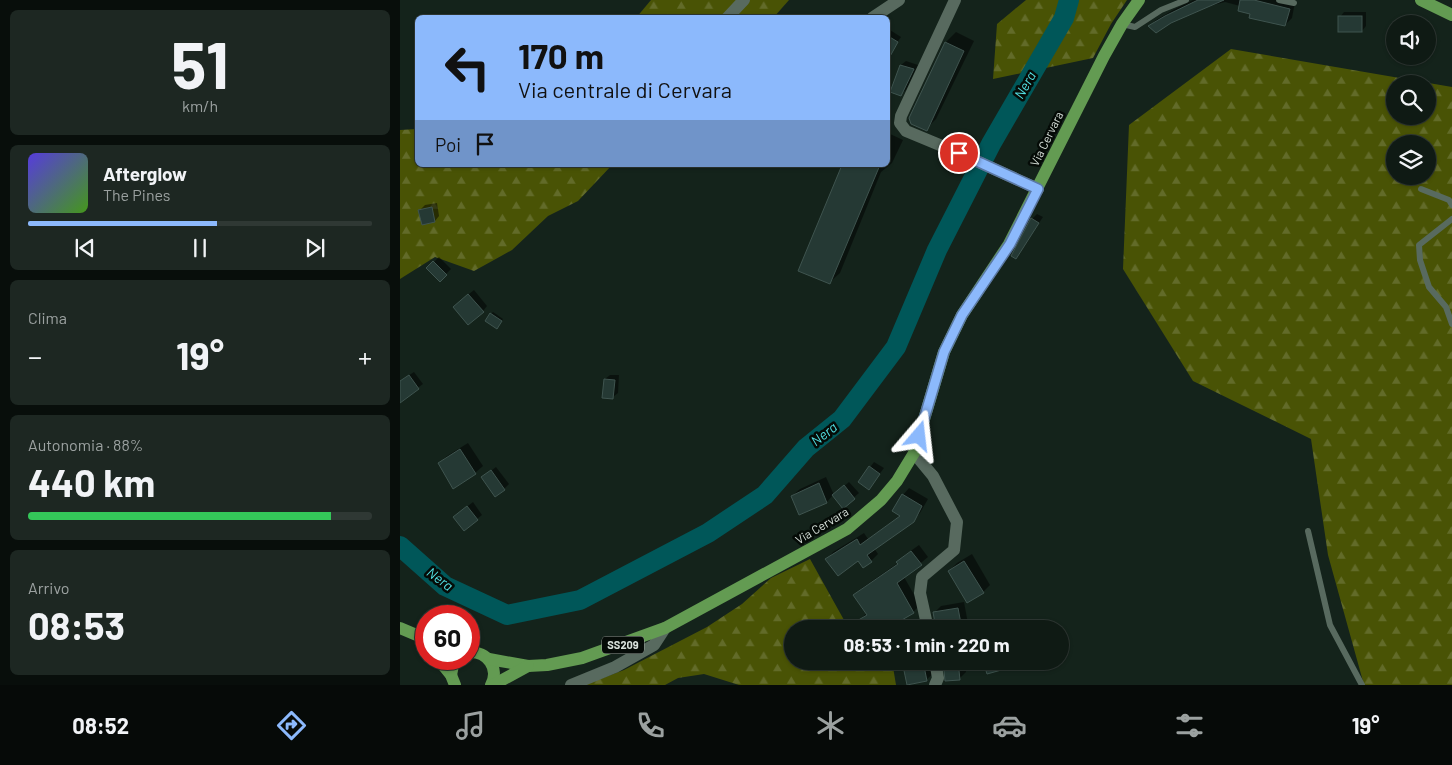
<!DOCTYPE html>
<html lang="it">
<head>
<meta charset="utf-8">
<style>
	body { margin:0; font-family:Barlow,sans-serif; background:#1d2722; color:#f1f3f6; height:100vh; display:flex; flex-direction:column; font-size:19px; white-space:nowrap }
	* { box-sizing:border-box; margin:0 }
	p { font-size:16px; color:#9ba1a0 }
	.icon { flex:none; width:28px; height:28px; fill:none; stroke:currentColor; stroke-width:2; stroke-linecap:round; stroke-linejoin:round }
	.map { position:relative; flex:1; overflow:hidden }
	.side { display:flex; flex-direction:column; gap:10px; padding:10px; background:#080e0b; width:400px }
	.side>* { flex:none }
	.top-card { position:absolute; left:15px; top:15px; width:475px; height:152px; border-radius:8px; box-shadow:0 1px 4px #0004,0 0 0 1px #2f3834; background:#8cb9fc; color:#111; overflow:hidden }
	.fabs { position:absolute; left:986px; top:15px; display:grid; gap:10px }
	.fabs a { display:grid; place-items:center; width:50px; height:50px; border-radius:50%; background:#0f1a14; box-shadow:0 1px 4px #0004,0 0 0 1px #2f3834; font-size:25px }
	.speed { position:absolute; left:15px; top:605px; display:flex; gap:10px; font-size:25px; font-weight:700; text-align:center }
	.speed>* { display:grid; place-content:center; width:65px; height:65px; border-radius:50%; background:#0f1a14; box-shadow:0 1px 4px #0004,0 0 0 1px #2f3834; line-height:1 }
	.speed .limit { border:8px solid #d22; background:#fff; color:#111 }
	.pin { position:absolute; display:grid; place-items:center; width:42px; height:42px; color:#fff; margin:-21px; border:2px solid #fff; border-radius:50%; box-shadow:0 1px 5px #0007 }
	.me { position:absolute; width:55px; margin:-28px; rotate:17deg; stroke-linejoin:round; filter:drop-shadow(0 0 4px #0008) }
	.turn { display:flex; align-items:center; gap:18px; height:105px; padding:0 20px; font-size:22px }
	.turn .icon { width:65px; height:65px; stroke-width:2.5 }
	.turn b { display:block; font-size:35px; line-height:42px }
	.then { display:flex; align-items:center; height:48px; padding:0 20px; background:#0003; gap:10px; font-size:19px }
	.big { font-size:38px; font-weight:700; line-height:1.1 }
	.side .tile { flex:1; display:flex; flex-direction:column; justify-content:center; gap:8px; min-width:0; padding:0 18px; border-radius:8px; background:#1d2722 }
	.side .dial { align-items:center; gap:0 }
	.dial b { font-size:65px; line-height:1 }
	.song { display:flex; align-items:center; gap:15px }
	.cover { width:60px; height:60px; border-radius:8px; background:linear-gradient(135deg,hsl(250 70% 55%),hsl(100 70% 35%)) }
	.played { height:5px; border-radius:2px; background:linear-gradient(90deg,#8cb9fc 55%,#2f3834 55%) }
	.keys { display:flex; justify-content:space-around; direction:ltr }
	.heat { display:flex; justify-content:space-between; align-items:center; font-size:28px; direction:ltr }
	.charge { height:8px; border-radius:4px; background:linear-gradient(90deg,#34c759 88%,#2f3834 0) }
	.trip { position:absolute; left:384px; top:620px; width:285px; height:50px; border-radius:25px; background:#0f1a14; box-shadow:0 1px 4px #0004,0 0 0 1px #2f3834; font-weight:700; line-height:50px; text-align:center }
	.dock { display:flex; height:80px; justify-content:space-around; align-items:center; background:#060a08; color:#9ba1a0 }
	.dock .icon { width:35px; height:35px }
	.dock .selected { color:#8cb9fc }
	.dock b { font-size:22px; color:#f1f3f6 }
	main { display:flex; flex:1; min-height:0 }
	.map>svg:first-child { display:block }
</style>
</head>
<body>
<main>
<section class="side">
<div class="tile dial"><b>51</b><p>km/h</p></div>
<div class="tile">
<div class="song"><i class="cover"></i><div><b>Afterglow</b><p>The Pines</p></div></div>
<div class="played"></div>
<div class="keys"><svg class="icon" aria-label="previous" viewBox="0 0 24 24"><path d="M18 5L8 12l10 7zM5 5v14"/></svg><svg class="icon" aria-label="pause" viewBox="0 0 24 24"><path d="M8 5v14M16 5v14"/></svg><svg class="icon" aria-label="next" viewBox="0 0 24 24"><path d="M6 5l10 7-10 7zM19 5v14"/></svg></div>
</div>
<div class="tile"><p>Clima</p>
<div class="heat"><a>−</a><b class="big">19°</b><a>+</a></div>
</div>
<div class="tile"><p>Autonomia · 88%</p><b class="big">440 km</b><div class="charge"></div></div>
<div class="tile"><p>Arrivo</p><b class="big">08:53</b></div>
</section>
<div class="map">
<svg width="1052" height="685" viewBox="0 0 1052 685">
	<defs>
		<pattern id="forest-firs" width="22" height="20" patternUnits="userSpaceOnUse" patternTransform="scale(1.25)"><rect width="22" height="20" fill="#495305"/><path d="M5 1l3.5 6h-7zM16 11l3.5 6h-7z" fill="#626b29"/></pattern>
	</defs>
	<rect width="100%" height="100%" fill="#14231b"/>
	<g fill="url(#forest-firs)" fill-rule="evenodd">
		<polygon points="251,0 389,0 374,17 236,18"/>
		<polygon points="626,0 727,0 711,24 693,58 593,79 597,24"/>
		<path d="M 831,49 L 1052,87 L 1052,685 L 964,685 L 928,555 L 911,439 L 793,381 L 723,269 L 729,125 ZM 995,84 L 1028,84 L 1028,116 L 995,116 ZM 995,144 L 1028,144 L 1028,176 L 995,176 Z"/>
		<polygon points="17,129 18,165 212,165 178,201 148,216 112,250 74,271 35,257 0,279 0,130"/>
		<polygon points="410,559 449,629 392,629 392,661 492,661 496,685 339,685 304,674 278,678 265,685 184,685 224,670 307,627 342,604 371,578"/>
	</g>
	<g fill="#0007">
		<polygon points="793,0 887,0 895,2 892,18 885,25 851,13 840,6 825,2 806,7 750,26 756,20 773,10"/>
		<polygon points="944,12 966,12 966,26 962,31 940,17"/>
		<polygon points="1006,20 1019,24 1002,24"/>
		<polygon points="1028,26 1034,28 1028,49"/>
		<polygon points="490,30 501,37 491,51 488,49 488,32"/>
		<polygon points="556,32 574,41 536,119 526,129 546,42"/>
		<polygon points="995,38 995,47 992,46"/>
		<polygon points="506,61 518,65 506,90 501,94 501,65"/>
		<polygon points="488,133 503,140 492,163 481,172 440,273 430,282 443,165 488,165"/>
		<polygon points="37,203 39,216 35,221 20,210 25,205"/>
		<polygon points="637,214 643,217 616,257 613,255 632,219"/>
		<polygon points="39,257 51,269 40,280 28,268"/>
		<polygon points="74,290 87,306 83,311 59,302"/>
		<polygon points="93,312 103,319 98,325 91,314"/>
		<polygon points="14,372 23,384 1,400 0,381"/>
		<polygon points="210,375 219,375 218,393 213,397 205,379"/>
		<polygon points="68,443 83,466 75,473 39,463 47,456"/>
		<polygon points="474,462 484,468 469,488 459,482"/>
		<polygon points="96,467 109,484 104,489 88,473"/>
		<polygon points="426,477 434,495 449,482 459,493 443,507 433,495 427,502 400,514 392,496 400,489"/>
		<polygon points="509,488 528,499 520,513 513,521 474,548 478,554 471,561 427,559 433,552 464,533 468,539 501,515 503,495"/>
		<polygon points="73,502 82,515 77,519 59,513"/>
		<polygon points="519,545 528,557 504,577 520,605 513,612 457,622 467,613 455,595 462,588 498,563 505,555"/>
		<polygon points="572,554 590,585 583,592 549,571 557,563"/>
		<polygon points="564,602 569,629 537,629 534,613 541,606"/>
		<polygon points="599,623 601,629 579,629"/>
		<polygon points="503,661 531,661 534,673 526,680"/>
		<polygon points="544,661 565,661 566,672 560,678 547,680"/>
		<polygon points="584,661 610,661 604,668"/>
	</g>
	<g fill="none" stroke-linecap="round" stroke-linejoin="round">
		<polyline stroke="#005759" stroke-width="20" points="0,546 45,586 107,615 180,600 308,533 365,495 406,448 442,419 496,347 537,250 591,144 664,18 669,0"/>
	</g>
	<g fill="#253934" stroke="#3f544f">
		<polygon points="798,0 824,0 771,23 756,33 748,26 765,16"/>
		<polygon points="840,0 854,0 890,9 885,26 849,18 850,14 838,11"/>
		<rect x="938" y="16" width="24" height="16"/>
		<polygon points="488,36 498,42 488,60"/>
		<polygon points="545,42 564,51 527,131 511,124 509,118"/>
		<polygon points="500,65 514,69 501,96 490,92"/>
		<polygon points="442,165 480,165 430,284 398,271"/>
		<polygon points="32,207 35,222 22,225 18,210"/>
		<polygon points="631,218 639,223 616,259 611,256"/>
		<polygon points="33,261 47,275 40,282 26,268"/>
		<polygon points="68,294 84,312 68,325 53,307"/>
		<polygon points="90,313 102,321 97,329 85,321"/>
		<polygon points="9,375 19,389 0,403 0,381"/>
		<polygon points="204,379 215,380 213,399 202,398"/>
		<polygon points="60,449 76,474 53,489 38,463"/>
		<polygon points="469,466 480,474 469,490 458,482"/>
		<polygon points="91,470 105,490 95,497 81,477"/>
		<polygon points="419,483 427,503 399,515 391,496"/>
		<polygon points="444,485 455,499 443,509 432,495"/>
		<polygon points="502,494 522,506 514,522 467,555 472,562 463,568 458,561 438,576 425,559 457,539 460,545 500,516 492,511"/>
		<polygon points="67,506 78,520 64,531 53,517"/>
		<polygon points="511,551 522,565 497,583 514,613 486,629 459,629 455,622 467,615 453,595 498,564 496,562"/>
		<polygon points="564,561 584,593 567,603 548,571"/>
		<polygon points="558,608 562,629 536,629 533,612"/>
		<polygon points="502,661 523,661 527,681 507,685"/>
		<polygon points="543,661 558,661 560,680 545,681"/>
		<polygon points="583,661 602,661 605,669 587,674"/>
	</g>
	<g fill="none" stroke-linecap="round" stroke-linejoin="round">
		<g stroke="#586a5f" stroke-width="6">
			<polyline points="879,0 894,3"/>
			<polyline points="722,24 735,27 761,10 786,0"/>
			<polyline points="1021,189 1049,200 1052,205"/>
			<polyline points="1052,219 1019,245 1020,260 1029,287 1046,307 1052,324"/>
			<polyline points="908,531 930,625 962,685"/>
		</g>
		<g stroke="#586a5f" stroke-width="12">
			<polyline points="555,0 501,116 500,123 506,131 559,153"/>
			<polyline points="327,18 344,0"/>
			<polyline points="472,18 499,0"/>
			<polyline points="171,685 215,667 254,645 265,628"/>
		</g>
		<g stroke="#586a5f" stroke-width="12">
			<polyline points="559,153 638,189"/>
			<polyline points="514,453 533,476 557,522 554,550 522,577 520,593 528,629"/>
			<polyline points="535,661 538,678 535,685"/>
		</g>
		<g stroke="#639b52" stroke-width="12">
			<polyline points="1021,0 1052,15"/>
			<polyline points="0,628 26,639"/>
			<path d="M 69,652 C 87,651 100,668 91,685"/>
			<polyline points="38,659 51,675 55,685"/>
			<polyline points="89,659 128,666 147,665 182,658 265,628 447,529 481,500 497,481 514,453 544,352 562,315 609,244 704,56 722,24 739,0"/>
			<polyline points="51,675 53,665 57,659"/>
			<polyline points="93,685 128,666"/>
		</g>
	</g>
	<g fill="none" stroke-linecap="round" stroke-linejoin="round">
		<defs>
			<polyline id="route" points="519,436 544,352 562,315 610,244 638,189 559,153"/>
		</defs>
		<use href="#route" stroke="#5b78a4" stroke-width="12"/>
		<use href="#route" stroke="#8cb9fc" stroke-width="9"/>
	</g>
	<g text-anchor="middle" stroke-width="5" stroke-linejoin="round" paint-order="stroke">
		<rect fill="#050b07" stroke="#99a19b" stroke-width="1" x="202" y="636.5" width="42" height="17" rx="4"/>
		<g font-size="11" font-weight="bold" fill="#d8e1db">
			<text x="223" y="649">SS209</text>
		</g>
		<g font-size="12" fill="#d8e1db" stroke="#050b07">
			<text transform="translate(647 139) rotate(-64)" y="4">Via Cervara</text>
			<text transform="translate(422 526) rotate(-31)" y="4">Via Cervara</text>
		</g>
		<g font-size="14" font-style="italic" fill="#52dee2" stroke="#050b07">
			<text transform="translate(625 85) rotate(-60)" y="5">Nera</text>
			<text transform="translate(424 434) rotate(-38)" y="5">Nera</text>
			<text transform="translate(40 579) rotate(37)" y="5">Nera</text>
		</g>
	</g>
</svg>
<div class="fabs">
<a><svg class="icon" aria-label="sound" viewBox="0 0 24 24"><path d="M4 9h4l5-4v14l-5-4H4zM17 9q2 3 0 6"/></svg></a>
<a><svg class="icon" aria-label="search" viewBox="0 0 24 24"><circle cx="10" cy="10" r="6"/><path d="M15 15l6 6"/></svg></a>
<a><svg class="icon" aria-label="layers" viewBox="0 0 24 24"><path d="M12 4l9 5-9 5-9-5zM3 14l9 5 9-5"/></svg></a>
</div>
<div class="speed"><div class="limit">60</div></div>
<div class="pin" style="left:559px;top:153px;background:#d93025"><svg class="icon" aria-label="arrive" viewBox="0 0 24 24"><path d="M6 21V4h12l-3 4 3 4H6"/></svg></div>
<svg class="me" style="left:519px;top:436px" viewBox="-20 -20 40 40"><path d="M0-17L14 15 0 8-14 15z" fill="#8cb9fc" stroke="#fff" stroke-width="4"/></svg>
<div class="trip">08:53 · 1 min · 220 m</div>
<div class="top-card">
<div class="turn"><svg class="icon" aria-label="left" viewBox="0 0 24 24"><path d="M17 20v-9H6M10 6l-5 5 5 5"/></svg><div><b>170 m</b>Via centrale di Cervara</div></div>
<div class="then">Poi<svg class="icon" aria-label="arrive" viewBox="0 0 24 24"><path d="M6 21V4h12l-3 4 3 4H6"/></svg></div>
</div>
</div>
</main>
<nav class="dock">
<b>08:52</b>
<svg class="icon selected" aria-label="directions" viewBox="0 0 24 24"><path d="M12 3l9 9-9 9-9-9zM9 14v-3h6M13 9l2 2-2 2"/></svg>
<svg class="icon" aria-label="music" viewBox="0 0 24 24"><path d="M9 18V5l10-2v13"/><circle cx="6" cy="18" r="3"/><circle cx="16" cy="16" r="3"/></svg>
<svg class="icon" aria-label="phone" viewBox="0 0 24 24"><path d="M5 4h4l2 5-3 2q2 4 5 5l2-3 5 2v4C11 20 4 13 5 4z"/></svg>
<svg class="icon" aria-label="climate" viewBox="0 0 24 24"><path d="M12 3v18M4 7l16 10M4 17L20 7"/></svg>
<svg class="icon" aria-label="car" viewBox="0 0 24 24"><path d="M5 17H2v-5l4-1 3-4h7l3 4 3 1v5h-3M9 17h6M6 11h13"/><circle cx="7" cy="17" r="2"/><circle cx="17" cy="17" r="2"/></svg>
<svg class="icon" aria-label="filters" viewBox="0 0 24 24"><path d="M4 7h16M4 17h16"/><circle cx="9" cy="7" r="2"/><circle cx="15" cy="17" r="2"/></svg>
<b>19°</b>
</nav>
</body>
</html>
